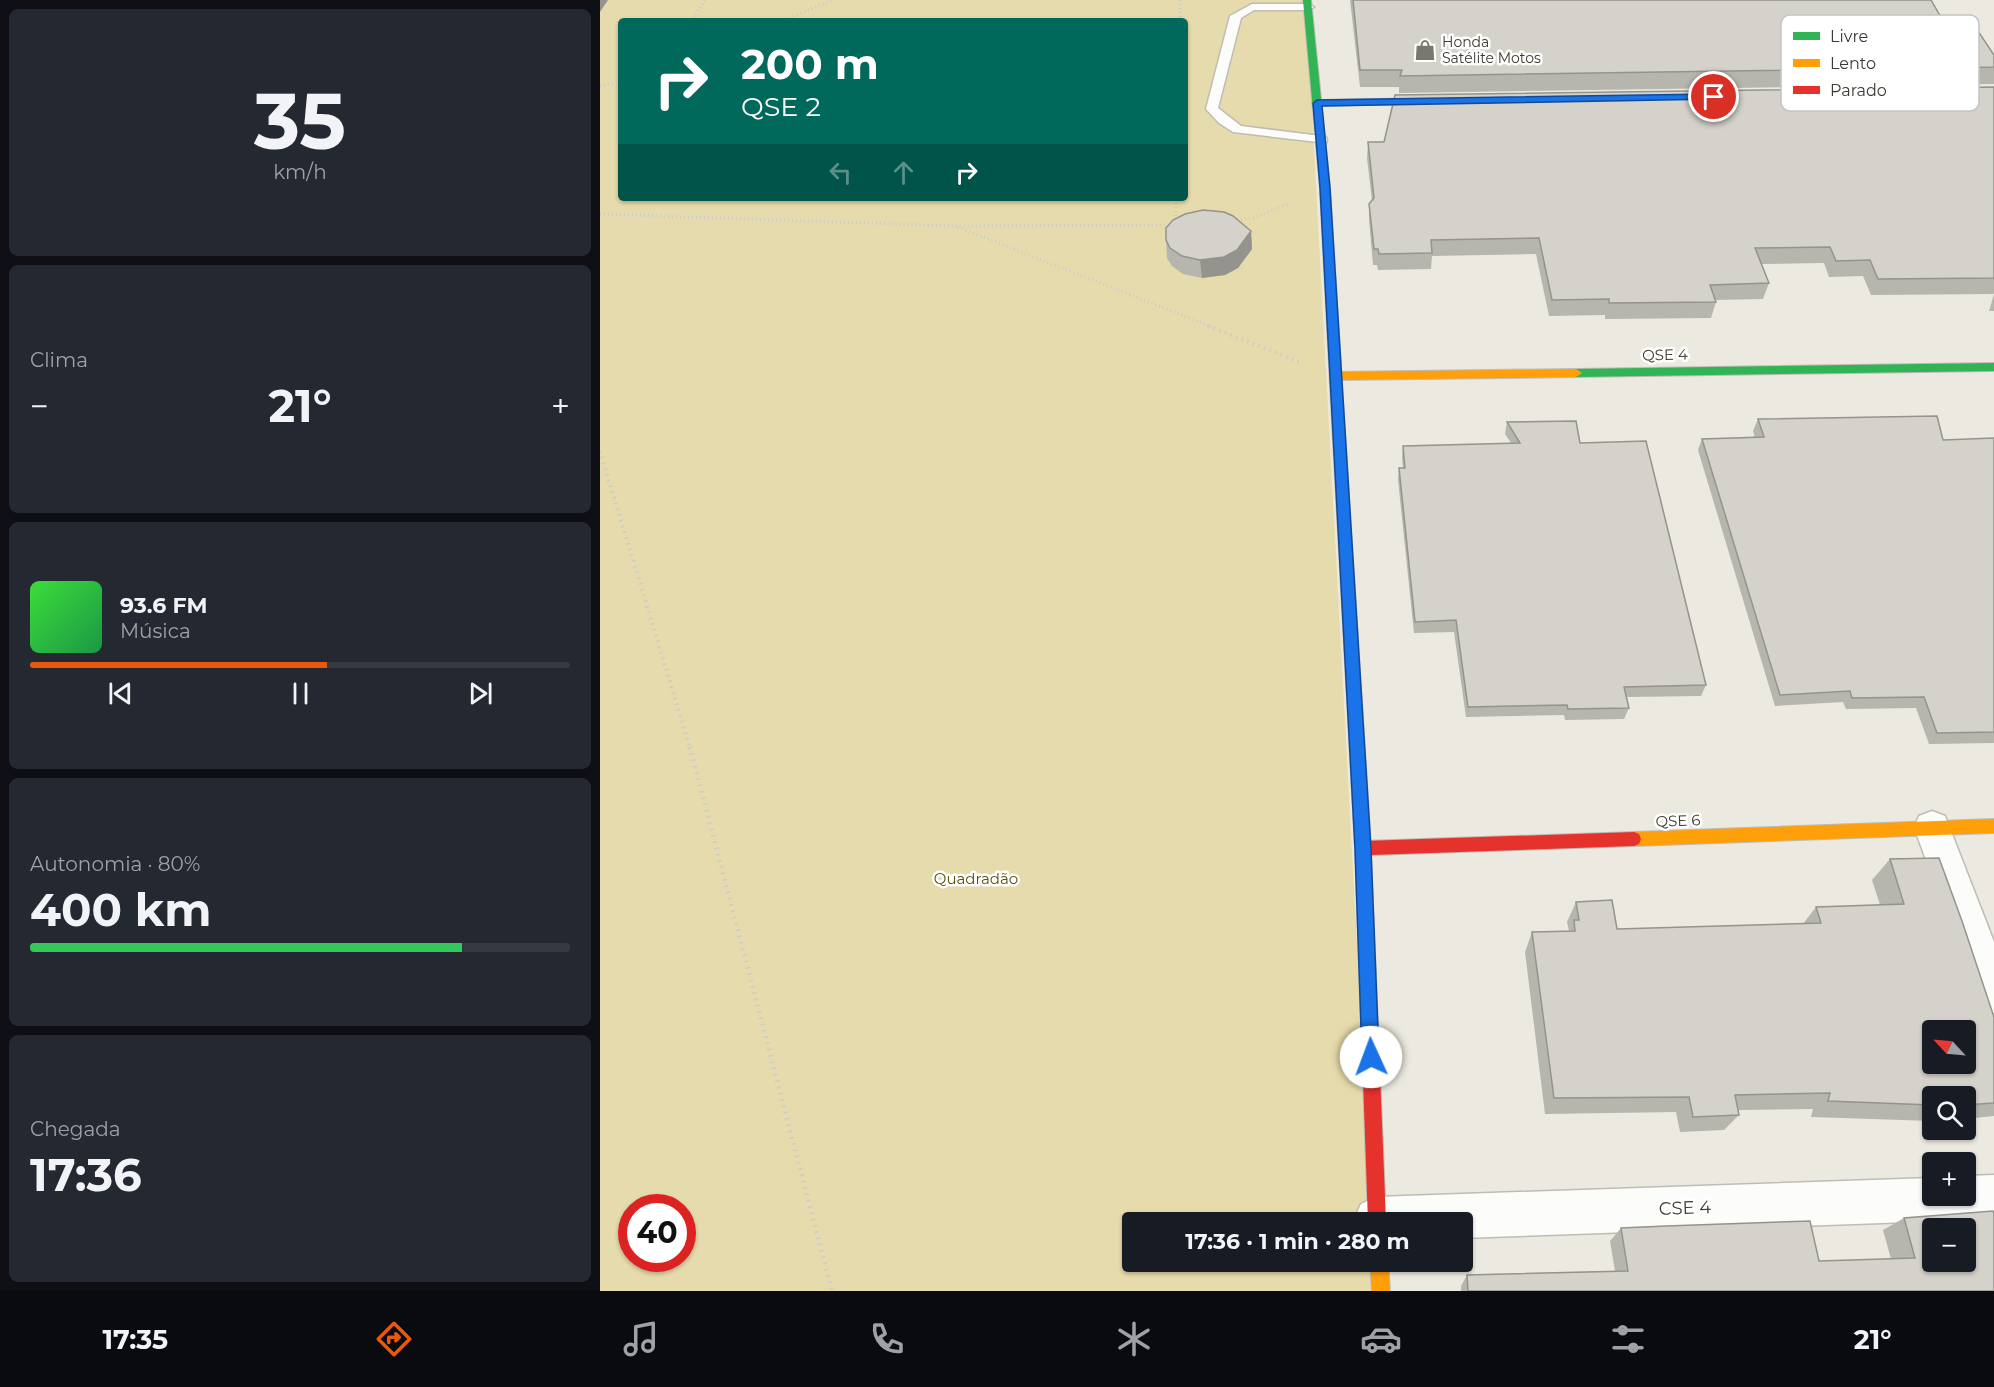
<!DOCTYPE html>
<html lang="pt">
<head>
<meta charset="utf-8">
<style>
	body { margin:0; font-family:Montserrat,sans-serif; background:#242831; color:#f1f3f6; height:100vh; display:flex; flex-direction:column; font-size:22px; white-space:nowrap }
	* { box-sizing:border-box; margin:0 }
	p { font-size:20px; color:#9ea1a6 }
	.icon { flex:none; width:33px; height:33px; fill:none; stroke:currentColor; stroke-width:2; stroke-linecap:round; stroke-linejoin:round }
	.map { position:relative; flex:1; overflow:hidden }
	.drawer { display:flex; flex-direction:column; gap:9px; padding:9px; background:#0d0f14; width:600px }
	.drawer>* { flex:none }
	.top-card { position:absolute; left:18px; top:18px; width:570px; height:183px; border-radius:6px; box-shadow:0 2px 4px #0004; background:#00695c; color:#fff; overflow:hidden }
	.needle { width:39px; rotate:296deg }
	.controls { position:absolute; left:1322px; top:1020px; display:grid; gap:12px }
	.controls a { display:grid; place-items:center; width:54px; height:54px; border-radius:6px; background:#171b24; box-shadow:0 2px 4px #0004; font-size:30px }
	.speed { position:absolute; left:18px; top:1194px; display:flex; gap:12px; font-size:30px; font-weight:700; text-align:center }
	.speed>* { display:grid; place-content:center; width:78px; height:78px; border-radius:50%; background:#171b24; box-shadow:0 2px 4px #0004; line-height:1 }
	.speed .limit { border:9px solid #d22; background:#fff; color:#111 }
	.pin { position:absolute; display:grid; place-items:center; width:51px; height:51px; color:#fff; margin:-26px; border:3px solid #fff; border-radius:50%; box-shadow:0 2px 6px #0007 }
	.me { position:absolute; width:66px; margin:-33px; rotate:358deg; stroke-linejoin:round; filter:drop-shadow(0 0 4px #0008) }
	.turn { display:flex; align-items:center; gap:21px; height:126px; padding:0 24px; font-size:27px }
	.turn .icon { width:78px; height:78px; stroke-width:2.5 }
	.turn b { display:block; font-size:42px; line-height:51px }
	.lanes { display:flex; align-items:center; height:57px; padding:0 24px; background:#0003; justify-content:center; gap:30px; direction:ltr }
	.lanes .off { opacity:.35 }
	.big { font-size:45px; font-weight:700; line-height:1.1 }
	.drawer .widget { flex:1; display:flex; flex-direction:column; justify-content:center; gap:9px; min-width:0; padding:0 21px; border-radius:9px; background:#242831 }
	.drawer .dial { align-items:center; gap:0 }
	.dial b { font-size:78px; line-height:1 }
	.song { display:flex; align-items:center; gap:18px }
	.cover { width:72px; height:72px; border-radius:9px; background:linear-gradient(135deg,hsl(120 70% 55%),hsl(140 70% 35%)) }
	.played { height:6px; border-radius:3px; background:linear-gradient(90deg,#ea580c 55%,#363941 55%) }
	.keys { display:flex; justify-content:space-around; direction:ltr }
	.heat { display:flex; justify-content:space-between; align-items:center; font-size:33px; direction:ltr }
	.charge { height:9px; border-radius:4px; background:linear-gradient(90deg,#34c759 80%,#363941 0) }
	.trip { position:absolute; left:522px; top:1212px; width:351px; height:60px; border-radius:6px; background:#171b24; box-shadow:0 2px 4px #0004; font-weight:700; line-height:60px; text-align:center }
	.tabs { display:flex; height:96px; justify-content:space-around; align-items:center; background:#090b0e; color:#9ea1a6 }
	.tabs .icon { width:42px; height:42px }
	.tabs .current { color:#ea580c }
	.tabs b { font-size:27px; color:#f1f3f6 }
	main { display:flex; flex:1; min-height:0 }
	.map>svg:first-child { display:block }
</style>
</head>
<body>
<main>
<section class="drawer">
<div class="widget dial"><b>35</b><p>km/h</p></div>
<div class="widget"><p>Clima</p>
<div class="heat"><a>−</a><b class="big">21°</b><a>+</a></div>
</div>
<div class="widget">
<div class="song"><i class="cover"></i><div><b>93.6 FM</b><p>Música</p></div></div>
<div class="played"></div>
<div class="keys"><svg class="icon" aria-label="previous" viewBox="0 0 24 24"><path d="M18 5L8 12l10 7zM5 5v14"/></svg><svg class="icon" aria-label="pause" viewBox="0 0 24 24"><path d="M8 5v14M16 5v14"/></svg><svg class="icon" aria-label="next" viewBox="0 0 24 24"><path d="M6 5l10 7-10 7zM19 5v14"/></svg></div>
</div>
<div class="widget"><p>Autonomia · 80%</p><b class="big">400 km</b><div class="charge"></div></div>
<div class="widget"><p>Chegada</p><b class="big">17:36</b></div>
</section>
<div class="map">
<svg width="1394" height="1291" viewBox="0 0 1394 1291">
	<rect width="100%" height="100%" fill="#eceae0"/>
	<path fill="#e6dbac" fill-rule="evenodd" d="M 0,0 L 706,0 L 772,1222 L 532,1222 L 532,1262 L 774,1262 L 776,1291 L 0,1291 ZM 21,21 L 585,21 L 585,198 L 21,198 ZM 32,1208 L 82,1208 L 82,1258 L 32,1258 Z"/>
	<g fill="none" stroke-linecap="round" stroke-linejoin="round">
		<defs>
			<polygon id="lane" points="652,4 708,4 714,7 708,10 654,10 641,18 618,108 641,126 721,136 726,137 727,140 726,143 633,132 619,123 606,109 630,16"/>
			<g id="street">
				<polygon points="1332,811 1345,816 1394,942 1394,1013 1380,1008 1314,827 1319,816"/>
				<polygon points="1394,1175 1394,1219 862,1238 862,1222 756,1222 754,1219 761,1204 776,1197 1332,1178 1332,1196 1365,1196 1365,1176"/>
			</g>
			<g id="fast">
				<polygon points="703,0 711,0 730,188 742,385 736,389 730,385 720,188"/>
				<polygon points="1394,363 1394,371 976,377 970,373 976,369"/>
			</g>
			<g id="slow">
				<polygon points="839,98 844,101 842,103 717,106 712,103 717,100"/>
				<polygon points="976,369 982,373 976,377 736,380 730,376 736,372"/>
				<polygon points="736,381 742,385 771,848 768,853 763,855 758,853 755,848 730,385"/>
				<polygon points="1394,819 1394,833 1034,846 1029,844 1027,839 1029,834 1034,832"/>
				<polygon points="770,1262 788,1262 790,1291 772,1291"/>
			</g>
			<polygon id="jam" points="1034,832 1039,834 1041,839 1039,844 1034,846 771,855 786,1222 768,1222 755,849 758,843 763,841"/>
		</defs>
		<use href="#lane" stroke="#bebcb4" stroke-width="3"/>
		<use href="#street" stroke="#bebcb4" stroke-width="3"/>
		<use href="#fast" stroke="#bebcb4" stroke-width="2"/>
		<use href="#slow" stroke="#bebcb4" stroke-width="2"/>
		<use href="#jam" stroke="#bebcb4" stroke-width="2"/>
		<g stroke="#ccccc9" stroke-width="3" stroke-dasharray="1 3" stroke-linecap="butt">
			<polyline points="580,0 580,21"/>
			<polyline points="91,21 105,0"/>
			<polyline points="182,21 233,0"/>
			<polyline points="0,86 21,82"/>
			<polyline points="0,214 354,226 572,225"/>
			<polyline points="633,220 654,218 689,203"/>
			<polyline points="575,224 576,198"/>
			<polyline points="358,227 612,327"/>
		</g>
		<g stroke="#ccccc9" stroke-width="4" stroke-dasharray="1.5 4.5" stroke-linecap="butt">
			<polyline points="608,326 700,362"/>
			<polyline points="0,451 90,748"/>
		</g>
		<polyline stroke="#ccccc9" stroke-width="4.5" stroke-dasharray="1.5 5" stroke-linecap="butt" points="90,747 232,1291"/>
		<use href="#lane" fill="#fcfcfa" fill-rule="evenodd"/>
		<use href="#street" fill="#fcfcfa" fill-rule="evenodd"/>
		<use href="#fast" fill="#30b455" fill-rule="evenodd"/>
		<use href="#slow" fill="#ff9f0a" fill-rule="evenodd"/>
		<use href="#jam" fill="#e5322d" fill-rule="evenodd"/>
	</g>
	<g fill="#b6b5ae">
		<polygon points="750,0 1331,0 1346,26 1394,55 1394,84 799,93 799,87 760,87"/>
		<polygon points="1394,87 1394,311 1389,311 1394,294 1271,295 1263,276 1229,277 1224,263 1161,264 1169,283 1163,299 1115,300 1116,302 1111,318 1005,319 1005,315 949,316 936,254 832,256 831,269 778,270 777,265 773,265 769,220 769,204 772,201 767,158 768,142 784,142"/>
		<polygon points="651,231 652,249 638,268 625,275 602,278 583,274 572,266 567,258 566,240"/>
		<polygon points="1158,419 1343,440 1394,438 1394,743 1329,744 1316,708 1246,709 1243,702 1175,706 1098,450 1102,439 1155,438 1153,431"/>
		<polygon points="907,422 980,443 1106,685 1101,696 1026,697 1029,708 1024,719 965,720 964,715 866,717 854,632 814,633 798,480 799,468 803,468 802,458 803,446 911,443 905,434"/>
		<polygon points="1290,859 1394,1017 1394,1116 1365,1119 1365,1096 1332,1096 1332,1121 1211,1117 1213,1109 1138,1110 1139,1115 1124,1130 1080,1132 1076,1112 945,1114 925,952 932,932 969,931 967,922 976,902 1017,929 1203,924 1216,907 1280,905 1272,880"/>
		<polygon points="1304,1218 1394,1291 861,1291 861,1286 867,1275 1015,1271 1010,1241 1021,1228 1219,1261 1291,1259 1283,1230"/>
	</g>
	<g fill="#94938d">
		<polygon points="0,0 8,0 0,12"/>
		<polygon points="651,231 652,249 638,268 625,275 602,278 600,260"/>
	</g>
	<g fill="#d4d2ca" stroke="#94938d" stroke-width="1.5" fill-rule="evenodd">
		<polygon points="753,0 1331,0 1346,26 1374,25 1394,55 1394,67 800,76 802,70 760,70"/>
		<polygon points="1394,87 1394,278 1278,279 1270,260 1236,261 1230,247 1155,248 1169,283 1110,285 1116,302 1009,303 1009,299 952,300 939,238 831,240 832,253 779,254 778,249 774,249 769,204 774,198 768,142 784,142 795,95"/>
		<polygon points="603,210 624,212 633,216 651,231 637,250 624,257 600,260 582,256 570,248 566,240 566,228 573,220 585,214"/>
		<polygon points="1337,416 1343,440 1394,438 1394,732 1337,733 1324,697 1252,698 1250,691 1180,695 1102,439 1164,437 1158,419"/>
		<polygon points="976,421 980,443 1046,441 1106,685 1024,687 1029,708 968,709 967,705 868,707 856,620 815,622 799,468 805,468 803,446 920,443 907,422"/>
		<path d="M 1339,858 L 1362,921 L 1394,1017 L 1394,1103 L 1365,1105 L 1365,1096 L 1332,1096 L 1332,1105 L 1228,1101 L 1230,1093 L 1135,1095 L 1139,1115 L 1093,1117 L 1089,1097 L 954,1098 L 932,932 L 975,931 L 974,920 L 979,920 L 976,902 L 1012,900 L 1017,929 L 1221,923 L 1216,907 L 1304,904 L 1290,859 ZM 1332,1030 L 1365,1030 L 1365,1064 L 1332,1064 Z"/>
		<path d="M 1393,1211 L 1394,1214 L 1394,1291 L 868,1291 L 867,1275 L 1028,1271 L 1021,1228 L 1066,1226 L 1210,1221 L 1219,1261 L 1315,1258 L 1304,1218 ZM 1332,1228 L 1365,1228 L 1365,1262 L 1332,1262 Z"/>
	</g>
	<polygon fill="#1a73e8" stroke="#114b97" stroke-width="1.5" points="1114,94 1117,95 1117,99 722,106 730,188 771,849 779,1057 776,1063 771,1065 765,1063 762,1057 755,849 720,188 713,103 717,100"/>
	<defs>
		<symbol id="shop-bare" viewBox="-9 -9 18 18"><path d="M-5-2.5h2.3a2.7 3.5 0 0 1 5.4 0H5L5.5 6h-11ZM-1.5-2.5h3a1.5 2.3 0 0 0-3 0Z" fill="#79776f" stroke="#fff" stroke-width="2.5" paint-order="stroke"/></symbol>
	</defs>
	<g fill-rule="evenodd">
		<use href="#shop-bare" x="810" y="35" width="30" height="30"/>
	</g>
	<g text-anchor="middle" stroke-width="5" stroke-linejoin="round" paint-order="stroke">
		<g font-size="14" fill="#3b3932" stroke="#fff" text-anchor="start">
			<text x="842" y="47">Honda<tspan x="842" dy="16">Satélite Motos</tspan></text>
		</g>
		<g font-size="15" fill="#3b3932" stroke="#fff">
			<text transform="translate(1065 355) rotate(-1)" y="5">QSE 4</text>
			<text transform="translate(1078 821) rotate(-2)" y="5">QSE 6</text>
		</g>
		<g font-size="15" fill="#5e4f10" stroke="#fff">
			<text x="376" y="884">Quadradão</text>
		</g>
		<g font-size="18" fill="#3b3932" stroke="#fff">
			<text transform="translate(1085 1208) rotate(-2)" y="6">CSE 4</text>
		</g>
	</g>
	<rect x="1181" y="15" width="198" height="96" rx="9" fill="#fff" stroke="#c4c4c2" stroke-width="1.5"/>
	<rect x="1193" y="32" width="27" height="8" fill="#30b455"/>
	<rect x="1193" y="59" width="27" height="8" fill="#ff9f0a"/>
	<rect x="1193" y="86" width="27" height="8" fill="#e5322d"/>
	<g font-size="16" fill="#3b3932">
		<text x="1230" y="42">Livre</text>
		<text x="1230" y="69">Lento</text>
		<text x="1230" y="96">Parado</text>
	</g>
</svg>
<div class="controls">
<a><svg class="needle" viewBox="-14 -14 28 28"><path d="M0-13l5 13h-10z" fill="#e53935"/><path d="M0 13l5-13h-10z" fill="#9ea1a6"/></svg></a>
<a><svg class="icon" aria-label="search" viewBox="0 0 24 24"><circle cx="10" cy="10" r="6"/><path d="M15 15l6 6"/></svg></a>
<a>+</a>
<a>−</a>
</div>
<div class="speed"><div class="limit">40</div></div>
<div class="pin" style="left:1114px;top:97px;background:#d93025"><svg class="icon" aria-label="arrive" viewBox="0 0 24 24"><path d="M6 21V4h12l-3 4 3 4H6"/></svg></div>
<svg class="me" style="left:771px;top:1057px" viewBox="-20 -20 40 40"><circle r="19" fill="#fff"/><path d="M0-13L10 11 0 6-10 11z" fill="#1a73e8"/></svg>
<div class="trip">17:36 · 1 min · 280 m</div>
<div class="top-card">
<div class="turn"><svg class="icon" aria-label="right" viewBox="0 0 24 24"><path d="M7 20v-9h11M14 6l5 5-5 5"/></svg><div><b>200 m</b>QSE 2</div></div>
<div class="lanes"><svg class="icon off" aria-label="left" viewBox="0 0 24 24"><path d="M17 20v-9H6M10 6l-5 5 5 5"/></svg><svg class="icon off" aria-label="ahead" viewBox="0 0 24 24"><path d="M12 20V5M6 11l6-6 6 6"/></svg><svg class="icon" aria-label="right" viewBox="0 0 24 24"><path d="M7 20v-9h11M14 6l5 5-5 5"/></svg></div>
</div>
</div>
</main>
<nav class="tabs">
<b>17:35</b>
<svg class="icon current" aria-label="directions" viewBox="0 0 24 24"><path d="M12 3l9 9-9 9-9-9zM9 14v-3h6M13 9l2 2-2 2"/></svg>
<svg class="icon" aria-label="music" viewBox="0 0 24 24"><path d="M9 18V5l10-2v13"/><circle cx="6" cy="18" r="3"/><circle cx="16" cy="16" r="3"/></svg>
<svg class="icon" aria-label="phone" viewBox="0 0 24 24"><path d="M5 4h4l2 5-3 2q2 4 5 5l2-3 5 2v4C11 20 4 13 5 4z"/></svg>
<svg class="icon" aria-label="climate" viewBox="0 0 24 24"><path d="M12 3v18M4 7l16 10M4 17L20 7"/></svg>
<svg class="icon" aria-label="car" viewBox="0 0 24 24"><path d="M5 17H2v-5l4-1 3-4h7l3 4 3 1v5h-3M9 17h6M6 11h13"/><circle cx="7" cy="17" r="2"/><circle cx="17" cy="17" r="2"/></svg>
<svg class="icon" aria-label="filters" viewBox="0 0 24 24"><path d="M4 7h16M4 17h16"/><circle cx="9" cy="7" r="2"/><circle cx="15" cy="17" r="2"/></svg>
<b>21°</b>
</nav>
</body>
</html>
